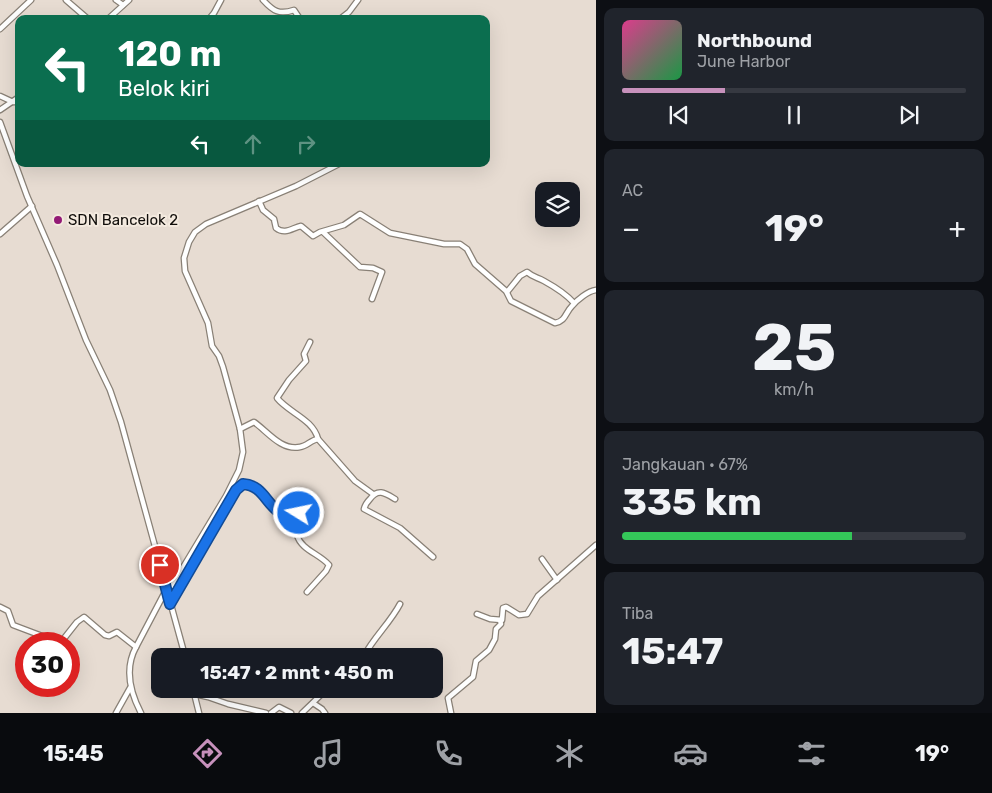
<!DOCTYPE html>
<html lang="id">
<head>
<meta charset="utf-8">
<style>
	body { margin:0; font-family:Rubik,sans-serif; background:#20242c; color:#f1f3f6; height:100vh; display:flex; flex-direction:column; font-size:19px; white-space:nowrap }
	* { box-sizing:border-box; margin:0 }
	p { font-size:16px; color:#9ea1a6 }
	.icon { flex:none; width:28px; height:28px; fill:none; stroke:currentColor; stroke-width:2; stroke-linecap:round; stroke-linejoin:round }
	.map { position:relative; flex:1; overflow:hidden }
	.drawer { display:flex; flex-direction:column; gap:8px; padding:8px; background:#0d0f14; width:396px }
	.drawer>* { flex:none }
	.top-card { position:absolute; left:15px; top:15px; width:475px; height:152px; border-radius:10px; box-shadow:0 5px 20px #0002; background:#0b6e4f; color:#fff; overflow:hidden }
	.fabs { position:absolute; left:535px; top:182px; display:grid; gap:10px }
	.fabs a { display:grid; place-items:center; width:45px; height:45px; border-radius:10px; background:#171b24; box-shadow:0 5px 20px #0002; font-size:25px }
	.speed { position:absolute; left:15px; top:632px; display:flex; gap:10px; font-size:25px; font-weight:700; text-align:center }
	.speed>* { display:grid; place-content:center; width:65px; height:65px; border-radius:50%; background:#171b24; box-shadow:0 5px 20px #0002; line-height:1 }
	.speed .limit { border:8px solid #d22; background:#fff; color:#111 }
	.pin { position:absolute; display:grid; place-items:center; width:42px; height:42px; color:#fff; margin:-21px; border:2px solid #fff; border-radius:50%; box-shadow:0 1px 5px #0007 }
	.me { position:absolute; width:55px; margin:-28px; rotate:280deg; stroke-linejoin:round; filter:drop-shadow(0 0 4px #0008) }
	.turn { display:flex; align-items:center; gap:18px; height:105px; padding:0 20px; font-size:22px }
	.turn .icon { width:65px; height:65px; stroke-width:2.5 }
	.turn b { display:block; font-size:35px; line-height:42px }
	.lanes { display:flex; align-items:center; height:48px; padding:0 20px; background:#0003; justify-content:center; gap:25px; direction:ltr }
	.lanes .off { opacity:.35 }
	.big { font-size:38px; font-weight:700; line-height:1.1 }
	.drawer .tile { flex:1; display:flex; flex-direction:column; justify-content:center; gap:8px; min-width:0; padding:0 18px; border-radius:10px; background:#20242c }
	.drawer .dial { align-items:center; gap:0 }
	.dial b { font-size:65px; line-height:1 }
	.song { display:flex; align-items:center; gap:15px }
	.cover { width:60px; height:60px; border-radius:8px; background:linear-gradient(135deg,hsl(330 70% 55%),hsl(140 70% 35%)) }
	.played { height:5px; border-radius:2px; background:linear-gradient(90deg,#c791bc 30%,#363941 30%) }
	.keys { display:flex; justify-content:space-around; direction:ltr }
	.heat { display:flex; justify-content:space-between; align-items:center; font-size:28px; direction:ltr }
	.charge { height:8px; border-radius:4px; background:linear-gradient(90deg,#34c759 67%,#363941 0) }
	.trip { position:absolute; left:151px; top:648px; width:292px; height:50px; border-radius:10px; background:#171b24; box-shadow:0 5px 20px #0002; font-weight:700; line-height:50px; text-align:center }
	.tabs { display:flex; height:80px; justify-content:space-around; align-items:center; background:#090b0e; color:#9ea1a6 }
	.tabs .icon { width:35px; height:35px }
	.tabs .selected { color:#c791bc }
	.tabs b { font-size:22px; color:#f1f3f6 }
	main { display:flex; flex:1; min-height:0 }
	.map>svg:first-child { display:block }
</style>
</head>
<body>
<main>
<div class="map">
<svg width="596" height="713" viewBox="0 0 596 713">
	<rect width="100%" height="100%" fill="#e7dcd2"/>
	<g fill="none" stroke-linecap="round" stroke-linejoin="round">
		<defs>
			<g id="minor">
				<polyline points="66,0 88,19"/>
				<polyline points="116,0 123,5"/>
				<path d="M 263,0 C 273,11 279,15 294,10 L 300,19"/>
				<polyline points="108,19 129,0"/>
				<polyline points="209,19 214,13 221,0"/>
				<polyline points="340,19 349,12 358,0"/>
				<polyline points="0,29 31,0"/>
				<polyline points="0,96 13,102 19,102"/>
				<polyline points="0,110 19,97"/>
				<polyline points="0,122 27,196 57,265 86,340 110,390 121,422 185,656"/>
				<path d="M 259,201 L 263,210 L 274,219 L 276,228 C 285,235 292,228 301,226 L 313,236 L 320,232 L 344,225 L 360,214 L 390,233 L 444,244 L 460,244 L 467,249 L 475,264 L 506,291 L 511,301 L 555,323 C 566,321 565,313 572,306 C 577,300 588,291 596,290"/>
				<polyline points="323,232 360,267 373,268 382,272 372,299"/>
				<polyline points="0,234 32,206"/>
				<path d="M 507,292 L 520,276 L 527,272 C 534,278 537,277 544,281 C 555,287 566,294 574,303"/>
				<path d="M 310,342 L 304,354 L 306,361 L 289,380 L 277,398 C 289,413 313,419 318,439"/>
				<path d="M 240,429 L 254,422 C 267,431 281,451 300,447 C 307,446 311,440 318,439 L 355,481 L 373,494"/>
				<path d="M 395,499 C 385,493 378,488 370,499 C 367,502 365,505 364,509 L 400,528 L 433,557"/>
				<polyline points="542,559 557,580"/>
				<polyline points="167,594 226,496 239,470 243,452 240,429 223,367 219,356 212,346 208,323 185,271 184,258 189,242 195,232 206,224 296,186 339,164"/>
				<path d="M 170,604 L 236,490 L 243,484 C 262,485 266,503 279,512 L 300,515 C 301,521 295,528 297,535 C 301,550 320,554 329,565 L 326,571 L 307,592"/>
				<polyline points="0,607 8,611 13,625 58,642 62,641 77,622 84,617 105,635 109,636 117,632 136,647 166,590"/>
				<polyline points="477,614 490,619 502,620 503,608 506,607 519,615 527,614 538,596 596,545"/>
				<path d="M 136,647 C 124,669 130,692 141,713"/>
				<path d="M 364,656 C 374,637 390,623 400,604"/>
				<polyline points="193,689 199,713"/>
				<polyline points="195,694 208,697 228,704 266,713"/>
				<polyline points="313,703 322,709 325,713"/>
				<polyline points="116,713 130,688"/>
				<polyline points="271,713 279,707 291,713"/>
				<polyline points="302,713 327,689"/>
				<polyline points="451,713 448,698 473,677 476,661 489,650 495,639 496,629 501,624 500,620"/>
			</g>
		</defs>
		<use href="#minor" stroke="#898076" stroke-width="7"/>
		<use href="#minor" stroke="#fff" stroke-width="4.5"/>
	</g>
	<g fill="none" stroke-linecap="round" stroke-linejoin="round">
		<defs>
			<path id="route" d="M 160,565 L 170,604 L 236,490 L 243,484 C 262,485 266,503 279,512 L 299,513"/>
		</defs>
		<use href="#route" stroke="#114b97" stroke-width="12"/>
		<use href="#route" stroke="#1a73e8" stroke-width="9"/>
	</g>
	<circle fill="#931a76" stroke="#f4eadf" stroke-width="2" cx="58" cy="220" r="5"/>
	<g text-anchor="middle" stroke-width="4" stroke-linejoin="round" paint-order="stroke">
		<g font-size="15" fill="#100d0a" stroke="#f4eadf" text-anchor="start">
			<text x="68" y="225">SDN Bancelok 2</text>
		</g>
	</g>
</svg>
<div class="fabs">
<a><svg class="icon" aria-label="layers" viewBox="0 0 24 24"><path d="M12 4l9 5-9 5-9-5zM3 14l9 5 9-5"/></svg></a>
</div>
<div class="speed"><div class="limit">30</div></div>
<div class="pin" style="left:160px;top:565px;background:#d93025"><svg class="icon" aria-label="arrive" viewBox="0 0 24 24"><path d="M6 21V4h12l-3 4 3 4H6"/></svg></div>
<svg class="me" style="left:299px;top:513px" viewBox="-20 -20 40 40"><circle r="17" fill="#1a73e8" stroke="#fff" stroke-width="3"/><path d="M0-11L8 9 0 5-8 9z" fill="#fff"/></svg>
<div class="trip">15:47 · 2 mnt · 450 m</div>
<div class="top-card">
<div class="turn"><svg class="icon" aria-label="left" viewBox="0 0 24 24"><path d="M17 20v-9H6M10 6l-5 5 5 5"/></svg><div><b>120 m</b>Belok kiri</div></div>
<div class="lanes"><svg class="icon" aria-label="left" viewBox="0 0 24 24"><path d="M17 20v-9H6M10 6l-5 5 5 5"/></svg><svg class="icon off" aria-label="ahead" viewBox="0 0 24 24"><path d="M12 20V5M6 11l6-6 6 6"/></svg><svg class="icon off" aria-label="right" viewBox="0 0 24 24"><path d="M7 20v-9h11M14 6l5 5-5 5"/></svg></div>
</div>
</div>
<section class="drawer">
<div class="tile">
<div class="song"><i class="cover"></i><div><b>Northbound</b><p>June Harbor</p></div></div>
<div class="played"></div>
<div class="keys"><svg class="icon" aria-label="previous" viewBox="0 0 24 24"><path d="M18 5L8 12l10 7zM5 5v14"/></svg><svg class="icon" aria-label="pause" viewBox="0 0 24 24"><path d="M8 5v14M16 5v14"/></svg><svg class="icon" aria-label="next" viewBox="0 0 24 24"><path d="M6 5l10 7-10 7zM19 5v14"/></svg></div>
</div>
<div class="tile"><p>AC</p>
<div class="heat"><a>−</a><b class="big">19°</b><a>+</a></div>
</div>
<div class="tile dial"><b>25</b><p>km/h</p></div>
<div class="tile"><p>Jangkauan · 67%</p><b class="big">335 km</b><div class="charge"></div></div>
<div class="tile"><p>Tiba</p><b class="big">15:47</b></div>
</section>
</main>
<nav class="tabs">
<b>15:45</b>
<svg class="icon selected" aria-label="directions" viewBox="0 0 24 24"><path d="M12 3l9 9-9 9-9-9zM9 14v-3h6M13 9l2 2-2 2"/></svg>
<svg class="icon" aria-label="music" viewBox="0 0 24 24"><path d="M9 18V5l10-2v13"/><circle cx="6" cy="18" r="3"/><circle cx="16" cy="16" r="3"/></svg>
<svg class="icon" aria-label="phone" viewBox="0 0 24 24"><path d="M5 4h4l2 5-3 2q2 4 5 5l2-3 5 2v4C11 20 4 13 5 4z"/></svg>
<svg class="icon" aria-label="climate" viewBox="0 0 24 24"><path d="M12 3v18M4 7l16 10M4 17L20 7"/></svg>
<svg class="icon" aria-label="car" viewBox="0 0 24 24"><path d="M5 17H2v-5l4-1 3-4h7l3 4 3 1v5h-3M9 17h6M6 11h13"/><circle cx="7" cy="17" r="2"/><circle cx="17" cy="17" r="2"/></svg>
<svg class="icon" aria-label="filters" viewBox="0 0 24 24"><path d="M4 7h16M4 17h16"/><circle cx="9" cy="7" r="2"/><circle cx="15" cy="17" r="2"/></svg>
<b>19°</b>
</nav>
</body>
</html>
